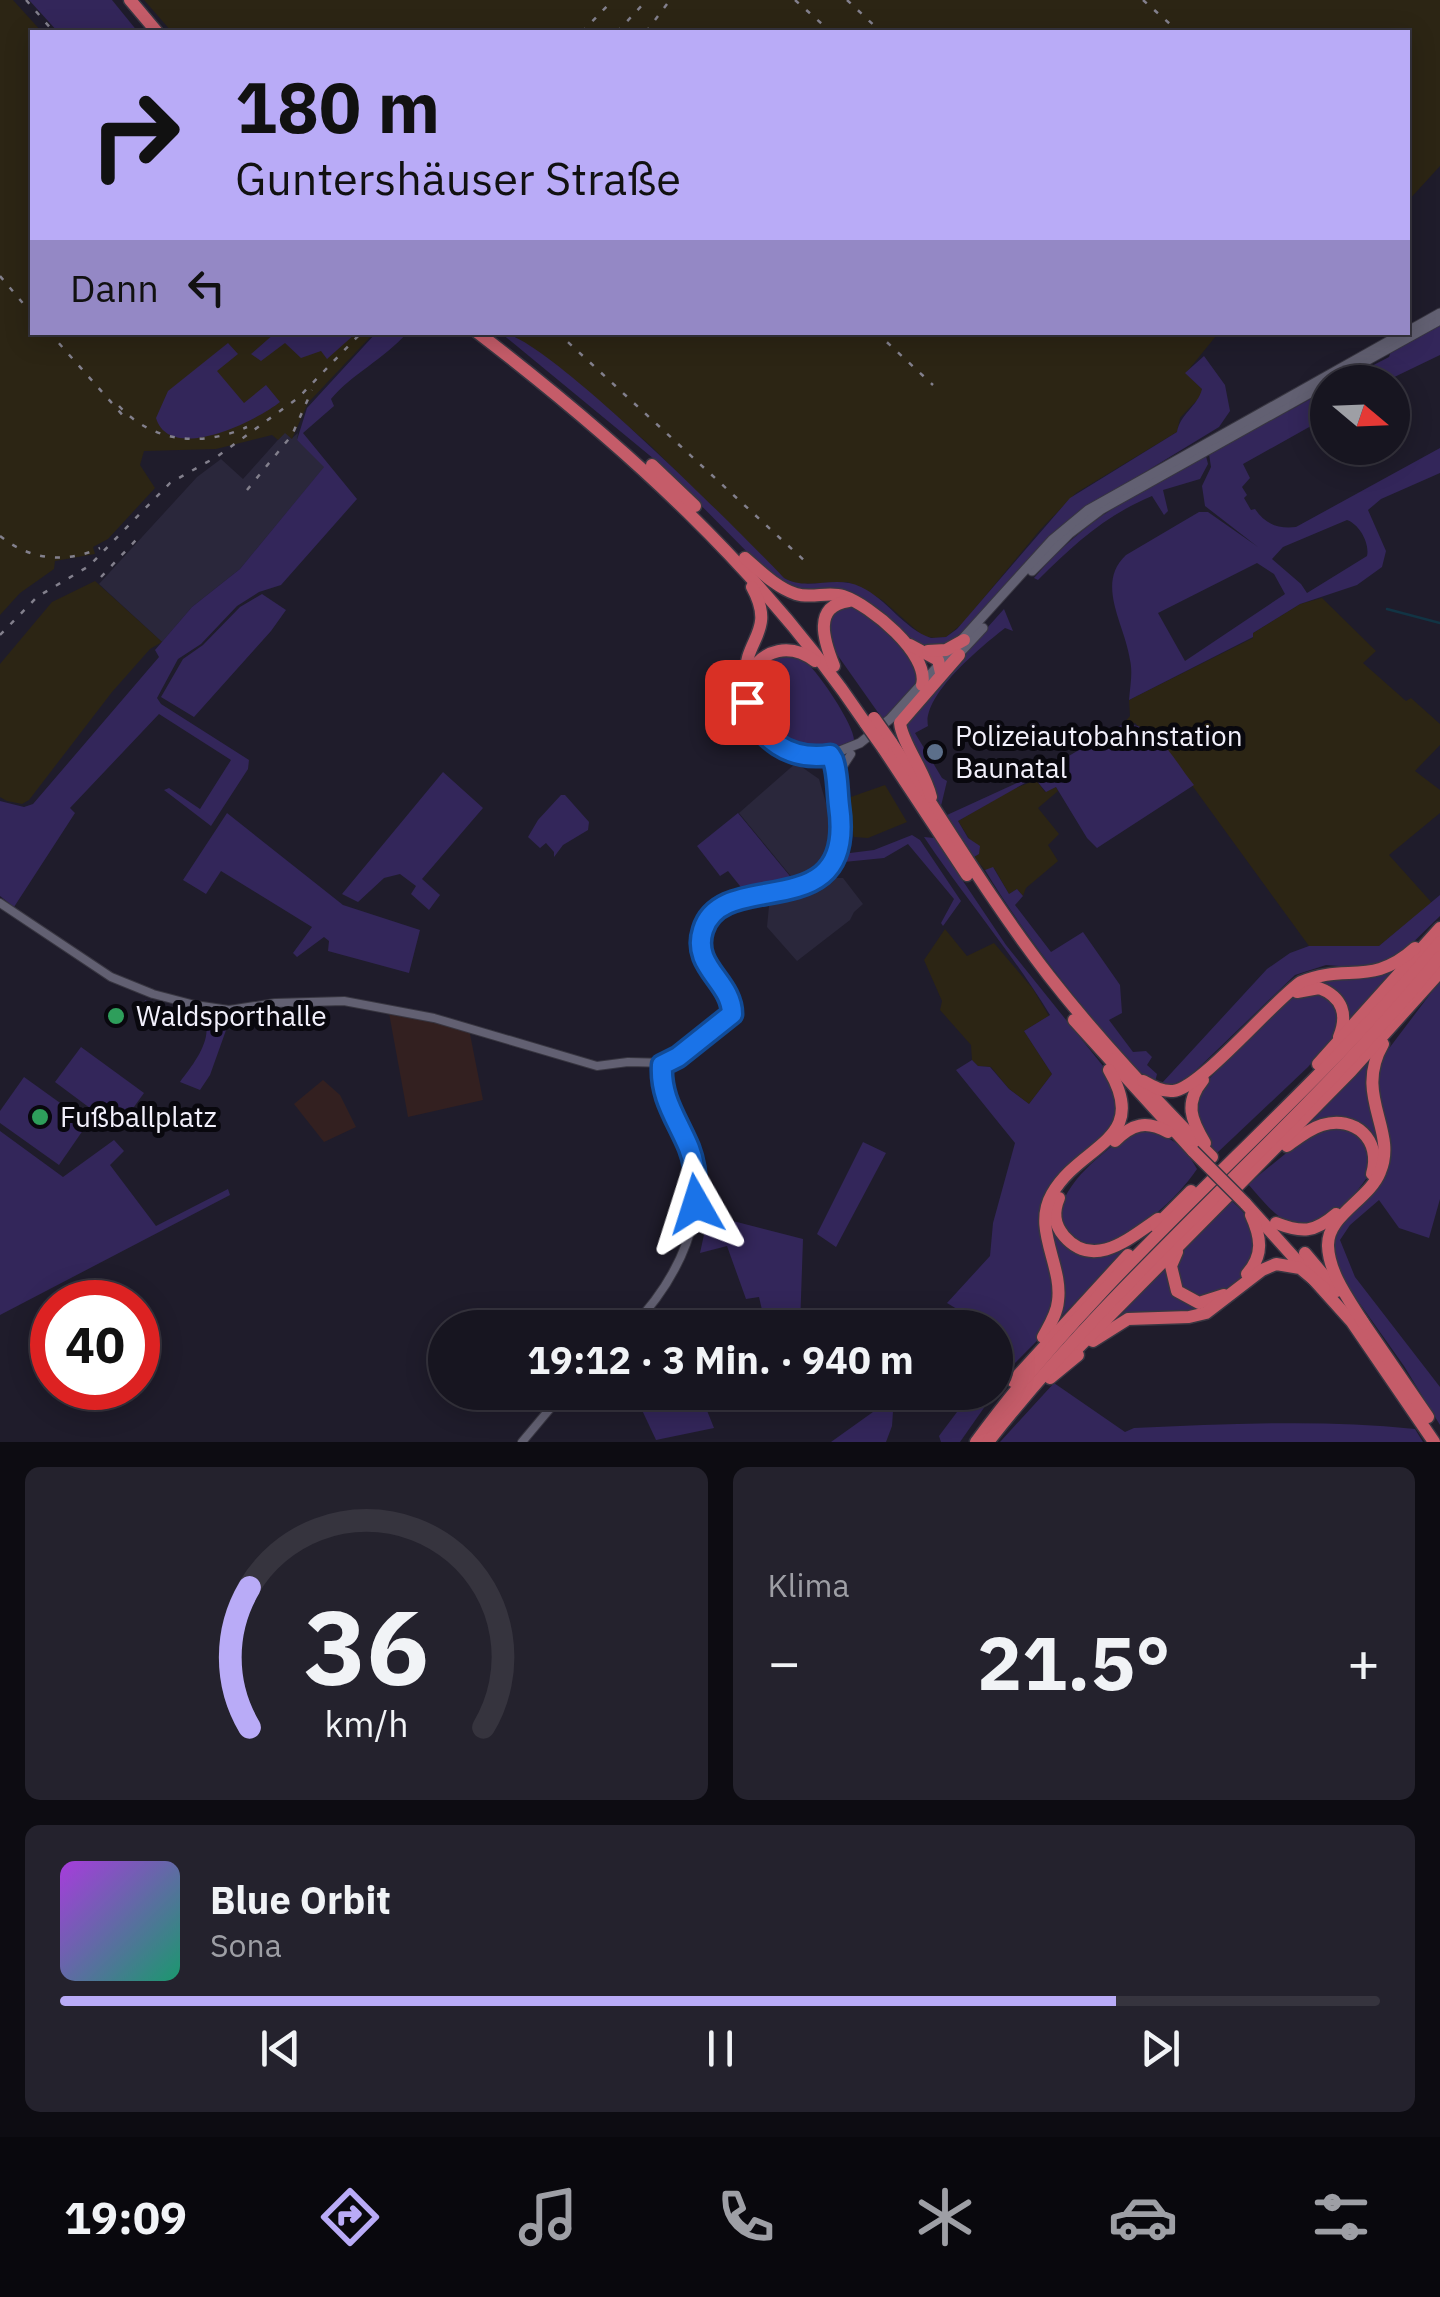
<!DOCTYPE html>
<html lang="de">
<head>
<meta charset="utf-8">
<style>
	body { margin:0; font-family:"IBM Plex Sans",sans-serif; background:#24222d; color:#f1f3f6; height:100vh; display:flex; flex-direction:column; font-size:38px; white-space:nowrap }
	* { box-sizing:border-box; margin:0 }
	p { font-size:32px; color:#9e9fa5 }
	.icon { flex:none; width:55px; height:55px; fill:none; stroke:currentColor; stroke-width:2; stroke-linecap:round; stroke-linejoin:round }
	.map { position:relative; height:1442px; overflow:hidden }
	.drawer { display:flex; flex-direction:column; gap:25px; padding:25px; background:#0d0c12; flex:1 }
	.drawer>* { flex:none }
	.guide { position:absolute; left:30px; top:30px; width:1380px; height:305px; border-radius:0px; box-shadow:0 5px 25px #0003,0 0 0 2px #36343e; background:#b9abf7; color:#111; overflow:hidden }
	.needle { width:65px; rotate:109deg }
	.buttons { position:absolute; left:1310px; top:365px; display:grid; gap:20px }
	.buttons a { display:grid; place-items:center; width:100px; height:100px; border-radius:50%; background:#171520; box-shadow:0 5px 25px #0003,0 0 0 2px #36343e; font-size:50px }
	.speed { position:absolute; left:30px; top:1280px; display:flex; gap:20px; font-size:50px; font-weight:700; text-align:center }
	.speed>* { display:grid; place-content:center; width:130px; height:130px; border-radius:50%; background:#171520; box-shadow:0 5px 25px #0003,0 0 0 2px #36343e; line-height:1 }
	.speed .limit { border:15px solid #d22; background:#fff; color:#111 }
	.pin { position:absolute; display:grid; place-items:center; width:85px; height:85px; color:#fff; margin:-42px; border-radius:20px; box-shadow:0 5px 15px #0006 }
	.me { position:absolute; width:110px; margin:-55px; rotate:354deg; stroke-linejoin:round; filter:drop-shadow(0 0 8px #0008) }
	.turn { display:flex; align-items:center; gap:35px; height:210px; padding:0 40px; font-size:45px }
	.turn .icon { width:130px; height:130px; stroke-width:2.5 }
	.turn b { display:block; font-size:70px; line-height:85px }
	.then { display:flex; align-items:center; height:95px; padding:0 40px; background:#0003; gap:20px; font-size:38px }
	.big { font-size:75px; font-weight:700; line-height:1.1 }
	.drawer .card { flex:1; display:flex; flex-direction:column; justify-content:center; gap:15px; min-width:0; padding:0 35px; border-radius:15px; background:#24222d }
	.drawer .dial { align-items:center; gap:0 }
	.dial svg { height:260px; overflow:visible; fill:none; stroke:#36343e; stroke-width:7; stroke-linecap:round; text-anchor:middle }
	.dial text { fill:#f1f3f6; stroke:none }
	.song { display:flex; align-items:center; gap:30px }
	.cover { width:120px; height:120px; border-radius:15px; background:linear-gradient(135deg,hsl(280 70% 55%),hsl(160 70% 35%)) }
	.played { height:10px; border-radius:5px; background:linear-gradient(90deg,#b9abf7 80%,#36343e 80%) }
	.keys { display:flex; justify-content:space-around; direction:ltr }
	.heat { display:flex; justify-content:space-between; align-items:center; font-size:55px; direction:ltr }
	.drawer .tiles { flex:1; display:grid; gap:25px; grid-template-columns:1fr 1fr }
	.card:last-child { grid-column:span 2 }
	.trip { position:absolute; left:428px; top:1310px; width:585px; height:100px; border-radius:50px; background:#171520; box-shadow:0 5px 25px #0003,0 0 0 2px #36343e; font-weight:700; line-height:100px; text-align:center }
	.tabs { display:flex; height:160px; justify-content:space-around; align-items:center; background:#09080d; color:#9e9fa5 }
	.tabs .icon { width:70px; height:70px }
	.tabs .on { color:#b9abf7 }
	.tabs b { font-size:45px; color:#f1f3f6 }
	.map>svg:first-child { display:block }
</style>
</head>
<body>
<div class="map">
<svg width="1440" height="1442" viewBox="0 0 1440 1442">
	<rect width="100%" height="100%" fill="#1f1c2b"/>
	<g fill="#2a273b">
		<polygon points="285,432 292,438 298,433 297,440 326,465 240,569 192,607 162,642 99,584 197,477 221,459 243,479"/>
		<polygon points="796,763 819,779 833,827 833,837 821,860 794,880 739,813"/>
		<polygon points="820,878 843,878 863,904 854,912 850,920 797,961 767,927 769,906"/>
	</g>
	<g fill="#2c2514">
		<polygon points="0,0 13,0 42,32 32,32 32,332 374,333 308,403 292,439 285,433 278,440 272,435 216,449 144,451 140,465 155,488 108,539 93,547 95,554 55,561 54,569 20,593 0,615"/>
		<polygon points="144,0 1440,0 1440,166 1408,201 1408,32 172,32"/>
		<polygon points="1212,332 1216,336 1186,373 1202,389 1201,396 1180,418 1177,432 1076,493 1040,530 963,623 946,637 935,638 923,636 882,600 848,582 798,584 783,578 651,446 577,383 510,333"/>
		<polygon points="95,581 162,642 150,649 112,692 29,800 22,804 7,801 0,797 0,664 52,602"/>
		<polygon points="1322,598 1376,651 1363,663 1406,701 1411,698 1440,724 1440,745 1415,771 1440,790 1440,813 1389,855 1432,903 1379,946 1309,946 1178,766 1135,723 1123,724 1130,716 1129,700 1253,638 1253,633 1300,604"/>
		<polygon points="1036,780 1045,792 1056,787 1058,791 1038,808 1059,834 1048,845 1058,861 1026,888 1023,896 1017,889 1009,894 994,868 985,870 974,857 979,854 958,821 1011,790"/>
		<polygon points="885,785 907,822 868,838 854,837 845,799"/>
		<polygon points="945,929 967,956 994,943 1033,989 1049,1016 1024,1031 1052,1074 1029,1104 1009,1089 991,1067 978,1066 972,1060 971,1045 940,1010 942,1001 924,960"/>
	</g>
	<g fill="#332020">
		<polygon points="389,1013 469,1029 483,1100 408,1117"/>
		<polygon points="323,1080 340,1095 356,1127 324,1142 294,1104"/>
	</g>
	<g fill="#33265a" fill-rule="evenodd">
		<polygon points="29,0 112,0 138,32 58,32"/>
		<polygon points="1440,323 1440,355 1384,382 1341,382 1389,357 1391,351"/>
		<path d="M 275,333 C 303,333 328,337 355,334 L 327,359 L 321,351 L 301,358 L 285,343 L 261,361 L 251,354 Z"/>
		<path d="M 376,333 L 407,333 C 384,359 352,374 331,399 L 334,406 L 303,433 L 357,499 L 281,585 L 259,592 L 237,606 L 201,644 L 178,659 L 157,698 L 161,704 L 249,760 L 248,769 L 211,826 L 164,790 L 169,788 L 200,809 L 231,760 L 159,714 L 70,808 L 75,813 L 14,907 L 0,896 L 0,801 L 24,807 L 33,804 L 159,657 L 155,650 L 192,607 L 240,569 L 324,467 L 297,440 L 307,408 Z"/>
		<path d="M 501,333 C 542,332 746,538 784,578 C 808,592 835,574 861,587 C 887,599 904,629 931,638 L 946,637 L 957,629 L 1070,498 L 1177,432 C 1180,414 1198,406 1202,389 L 1185,373 L 1204,356 L 1225,385 L 1230,411 L 1219,427 L 1086,508 L 963,635 L 939,649 L 917,645 L 864,603 L 799,593 L 760,565 L 660,464 Z"/>
		<path d="M 228,343 L 238,354 L 217,371 L 244,403 L 266,385 L 280,402 C 256,421 170,464 156,418 L 168,391 Z"/>
		<path d="M 1327,390 L 1327,447 L 1325,449 L 1311,426 L 1243,464 L 1250,478 L 1242,487 L 1247,495 L 1244,498 L 1251,510 L 1255,509 C 1265,524 1278,529 1296,527 L 1440,448 L 1440,473 L 1381,499 L 1368,510 L 1386,551 L 1382,567 L 1357,585 L 1300,604 L 1253,633 L 1253,637 L 1129,700 C 1130,687 1133,673 1130,660 C 1125,624 1095,584 1126,555 L 1199,512 L 1208,512 L 1258,547 L 1205,506 L 1202,486 L 1211,467 L 1209,454 ZM 1347,520 C 1359,524 1370,543 1367,556 L 1307,593 L 1301,584 L 1272,559 L 1283,547 ZM 1257,563 L 1274,574 L 1285,594 L 1185,661 L 1158,613 Z"/>
		<path d="M 1206,456 L 1208,464 L 1200,479 L 1163,490 L 1168,511 L 1164,515 L 1152,496 C 1106,515 1073,545 1038,580 L 1034,578 C 1086,517 1137,493 1206,456 Z"/>
		<polygon points="262,594 286,610 271,631 194,717 161,697 183,659 203,645 240,607"/>
		<polygon points="849,605 861,610 912,654 920,684 884,721 829,643 829,615"/>
		<path d="M 1004,609 L 1013,631 L 1005,628 C 982,646 922,695 928,726 L 915,733 L 942,778 L 947,781 L 941,806 L 903,730 L 912,712 Z"/>
		<path d="M 783,655 C 791,655 799,656 806,662 C 819,673 854,725 854,740 C 820,757 773,751 758,711 C 751,695 752,680 762,665 Z"/>
		<path d="M 1123,724 C 1158,723 1174,761 1194,785 L 1097,848 L 1087,838 L 1056,787 L 1046,792 L 1036,780 L 1025,783 L 958,821 L 968,838 L 980,846 L 979,854 L 974,857 L 947,815 L 1045,770 Z"/>
		<polygon points="443,772 483,808 422,879 440,895 429,910 411,894 416,886 400,874 384,878 358,902 342,894"/>
		<polygon points="561,795 565,795 589,822 588,830 563,845 554,857 554,852 546,843 540,848 528,837 538,820"/>
		<polygon points="227,813 343,905 420,930 409,973 328,951 329,941 324,937 297,957 293,953 312,927 221,871 206,894 183,880"/>
		<polygon points="738,813 794,881 744,891 728,871 720,876 717,872 697,846"/>
		<polygon points="912,835 920,840 961,901 943,926 941,923 954,899 908,844 884,858 844,862 832,880 827,873 842,854 874,850"/>
		<path d="M 924,837 L 934,838 L 1006,945 L 1107,1071 L 1121,1113 L 1086,1155 L 1053,1203 L 1072,1248 L 1135,1242 L 1015,1363 L 995,1392 L 995,1328 L 970,1327 L 975,1320 L 947,1303 L 990,1256 L 993,1223 L 1015,1143 L 956,1070 L 972,1060 L 978,1066 L 990,1067 L 1009,1089 L 1029,1104 L 1052,1074 L 1024,1031 L 1050,1015 C 1012,953 965,898 924,837 Z"/>
		<path d="M 993,867 L 1009,894 L 1017,889 L 1023,896 L 1015,905 L 1051,952 L 1083,932 L 1120,985 L 1122,1013 L 1109,1020 L 1133,1052 L 1146,1051 L 1152,1057 L 1147,1065 L 1157,1074 L 1155,1082 C 1133,1072 1115,1046 1100,1028 C 1058,977 1019,926 985,870 Z"/>
		<polygon points="1440,895 1440,916 1396,959 1365,968 1326,965 1295,975 1190,1076 1172,1085 1162,1083 1267,969 1290,953 1309,946 1379,946"/>
		<path d="M 1395,969 L 1348,1023 C 1352,995 1336,986 1311,979 L 1373,977 Z"/>
		<polygon points="1440,981 1440,1199 1429,1238 1399,1228 1379,1200 1350,1225 1340,1240 1355,1277 1440,1387 1440,1425 1404,1366 1336,1270 1333,1235 1385,1176 1376,1108 1378,1063"/>
		<polygon points="1329,992 1341,1015 1336,1034 1308,1067 1217,1153 1199,1132 1195,1093 1295,993"/>
		<path d="M 145,1000 L 163,1009 L 230,1019 L 210,1075 L 200,1090 L 180,1082 C 192,1066 210,1044 206,1024 L 171,1018 L 161,1028 L 147,1021 L 142,1008 Z"/>
		<polygon points="81,1047 144,1093 118,1129 55,1082"/>
		<polygon points="1373,1057 1381,1138 1378,1160 1354,1123 1298,1134"/>
		<polygon points="24,1077 88,1123 59,1165 0,1123 0,1111"/>
		<path d="M 1336,1126 C 1368,1137 1368,1141 1370,1173 C 1355,1197 1318,1238 1288,1222 C 1273,1215 1259,1196 1248,1184 L 1306,1137 Z"/>
		<path d="M 1133,1130 C 1165,1133 1181,1140 1197,1169 C 1174,1203 1141,1227 1106,1248 L 1076,1243 L 1058,1219 C 1064,1180 1102,1154 1133,1130 Z"/>
		<polygon points="0,1131 63,1177 114,1140 124,1151 110,1165 156,1226 228,1189 230,1195 0,1315"/>
		<polygon points="863,1142 886,1153 836,1247 817,1234"/>
		<path d="M 1232,1201 C 1240,1209 1253,1220 1255,1233 C 1260,1258 1236,1296 1208,1298 C 1201,1298 1192,1295 1185,1294 C 1161,1252 1203,1228 1232,1201 Z"/>
		<polygon points="733,1221 803,1239 800,1327 766,1327 759,1297 746,1299 727,1246 700,1253 705,1230 729,1236"/>
		<polygon points="1172,1258 1168,1272 1204,1310 1109,1322"/>
		<path d="M 1054,1383 L 1125,1432 L 1134,1428 C 1228,1424 1322,1419 1415,1429 L 1423,1442 L 1000,1442 Z"/>
		<polygon points="972,1392 995,1392 960,1442 941,1442 939,1436"/>
		<polygon points="634,1393 700,1393 714,1428 656,1440"/>
		<polygon points="894,1397 892,1426 886,1442 831,1442"/>
	</g>
	<g fill="none" stroke-linecap="round" stroke-linejoin="round">
		<polyline stroke="#123444" stroke-width="2.5" points="1387,609 1440,623"/>
		<defs>
			<g id="tertiary">
				<polyline points="830,756 829,769 835,786"/>
				<polyline points="838,774 851,754"/>
				<path d="M 0,903 L 111,977 L 153,994 L 195,1005 L 229,1010 L 275,1003 L 344,1001 L 434,1018 L 597,1066 L 628,1062 L 668,1063 L 732,1014 C 733,979 684,962 705,923 C 735,867 856,925 839,808 C 837,790 840,770 830,755"/>
				<path d="M 631,1328 C 675,1283 716,1208 687,1145 C 675,1117 660,1097 662,1065"/>
				<polyline points="522,1442 564,1392"/>
			</g>
			<g id="secondary">
				<polyline points="1408,331 1440,313"/>
				<polyline points="1328,382 1440,320"/>
				<polyline points="1032,571 1069,534 1102,509 1328,383"/>
				<polyline points="956,657 983,628"/>
				<polyline points="830,755 860,743 890,719 1052,540 1088,510 1405,332"/>
			</g>
			<g id="motorway">
				<polyline points="130,0 157,32"/>
				<path d="M 477,332 C 624,445 762,569 866,724"/>
				<polyline points="652,465 695,506"/>
				<path d="M 745,558 C 760,571 777,588 796,594 C 812,599 828,591 843,596 C 870,605 930,654 922,685"/>
				<path d="M 752,587 C 776,631 746,637 745,676 C 743,725 781,761 829,760"/>
				<polyline points="910,645 938,660 941,673"/>
				<polyline points="928,651 946,650 964,640"/>
				<path d="M 834,666 C 824,641 812,606 849,601"/>
				<path d="M 749,675 C 763,648 791,643 815,661"/>
				<path d="M 891,742 C 943,820 991,901 1049,976 C 1099,1040 1155,1099 1212,1157"/>
				<polyline points="883,748 967,875"/>
				<path d="M 931,797 C 925,771 902,743 900,723 L 959,655"/>
				<path d="M 1297,992 L 1319,988 C 1343,997 1348,1015 1339,1037"/>
				<polyline points="1074,1020 1193,1151"/>
				<polyline points="1318,1064 1440,928"/>
				<path d="M 1203,1080 C 1184,1103 1191,1120 1205,1143"/>
				<path d="M 1143,1081 C 1152,1086 1162,1092 1173,1091 C 1200,1089 1272,1002 1301,982 C 1346,963 1372,987 1415,948"/>
				<path d="M 1115,1141 C 1132,1124 1146,1120 1168,1132"/>
				<path d="M 1287,1146 C 1298,1138 1309,1129 1322,1125 C 1355,1115 1382,1140 1372,1174"/>
				<path d="M 1059,1198 C 1053,1212 1054,1224 1064,1236 C 1094,1271 1131,1237 1158,1219"/>
				<polyline points="1245,1203 1352,1322 1434,1442"/>
				<path d="M 1276,1223 C 1302,1233 1314,1233 1336,1214"/>
				<polyline points="1156,1226 1191,1191"/>
				<polyline points="1177,1252 1171,1266 1177,1291 1199,1303 1224,1295"/>
				<polyline points="1305,1253 1337,1291"/>
				<path d="M 1247,1274 C 1264,1255 1261,1237 1251,1215"/>
				<polyline points="1360,1318 1428,1417"/>
				<path d="M 1364,1324 C 1350,1301 1329,1274 1328,1246 C 1327,1215 1369,1200 1380,1172 C 1398,1130 1353,1096 1383,1044"/>
				<path d="M 1043,1337 C 1049,1326 1057,1314 1058,1301 C 1063,1265 1032,1229 1052,1194 C 1080,1144 1151,1141 1109,1070"/>
				<polyline points="1093,1341 1128,1319 1189,1317 1206,1313 1262,1270 1276,1264 1300,1268 1324,1288"/>
				<polyline points="1071,1355 1351,1071 1440,972"/>
				<polyline points="1050,1378 1078,1355"/>
				<polyline points="1013,1381 1128,1255"/>
				<path d="M 976,1442 C 1110,1258 1295,1116 1440,942"/>
				<path d="M 988,1442 C 1125,1267 1300,1128 1440,957"/>
			</g>
		</defs>
		<use href="#tertiary" stroke="#383641" stroke-width="10"/>
		<use href="#secondary" stroke="#383641" stroke-width="11"/>
		<use href="#motorway" stroke="#383641" stroke-width="15"/>
		<use href="#tertiary" stroke="#626072" stroke-width="8"/>
		<use href="#secondary" stroke="#626072" stroke-width="9"/>
		<use href="#motorway" stroke="#c55c69" stroke-width="12"/>
		<g stroke="#83808d" stroke-width="2.5" stroke-dasharray="5 10" stroke-linecap="butt">
			<polyline points="26,0 54,32"/>
			<polyline points="795,0 831,32"/>
			<polyline points="847,0 880,31"/>
			<polyline points="1143,0 1179,32"/>
			<polyline points="582,32 613,0"/>
			<polyline points="617,32 647,0"/>
			<polyline points="646,32 670,0"/>
			<polyline points="32,34 32,35"/>
			<polyline points="0,276 32,314"/>
			<polyline points="49,332 126,419"/>
			<polyline points="557,332 807,563"/>
			<polyline points="876,332 933,385"/>
			<path d="M 119,406 C 153,443 202,447 247,427"/>
			<polyline points="247,490 292,435 312,390"/>
			<path d="M 0,536 C 30,560 65,564 100,548"/>
			<polyline points="101,577 136,540"/>
			<polyline points="0,635 37,597 89,566 170,483 218,456 298,398 362,332"/>
		</g>
		<defs>
			<g id="motorway-bridge">
				<polyline points="874,718 891,742"/>
				<polyline points="866,724 883,748"/>
				<polyline points="1193,1151 1245,1203"/>
			</g>
		</defs>
		<use href="#motorway-bridge" stroke="#383641" stroke-width="15" stroke-linecap="butt"/>
		<use href="#motorway-bridge" stroke="#c55c69" stroke-width="12"/>
	</g>
	<g fill="none" stroke-linecap="round" stroke-linejoin="round">
		<defs>
			<path id="route" d="M 696,1204 C 697,1186 696,1166 689,1148 C 677,1119 660,1098 662,1065 L 678,1057 L 732,1014 C 732,981 691,967 703,930 C 723,865 857,930 839,806 C 837,790 838,774 833,760 L 830,755 C 790,761 759,740 747,702"/>
		</defs>
		<use href="#route" stroke="#114b97" stroke-width="25"/>
		<use href="#route" stroke="#1a73e8" stroke-width="18"/>
	</g>
	<circle fill="#5c6f8a" stroke="#09080e" stroke-width="4" cx="935" cy="752" r="10"/>
	<g fill="#2e9e5b" stroke="#09080e" stroke-width="4">
		<circle cx="116" cy="1016" r="10"/>
		<circle cx="40" cy="1117" r="10"/>
	</g>
	<g text-anchor="middle" stroke-width="10" stroke-linejoin="round" paint-order="stroke">
		<g font-size="28" fill="#f2f0fb" stroke="#09080e" text-anchor="start">
			<text x="955" y="746">Polizeiautobahnstation<tspan x="955" dy="32">Baunatal</tspan></text>
			<text x="136" y="1026">Waldsporthalle</text>
			<text x="60" y="1127">Fußballplatz</text>
		</g>
	</g>
</svg>
<div class="buttons">
<a><svg class="needle" viewBox="-14 -14 28 28"><path d="M0-13l5 13h-10z" fill="#e53935"/><path d="M0 13l5-13h-10z" fill="#9e9fa5"/></svg></a>
</div>
<div class="speed"><div class="limit">40</div></div>
<div class="pin" style="left:747px;top:702px;background:#d93025"><svg class="icon" aria-label="arrive" viewBox="0 0 24 24"><path d="M6 21V4h12l-3 4 3 4H6"/></svg></div>
<svg class="me" style="left:696px;top:1204px" viewBox="-20 -20 40 40"><path d="M0-17L14 15 0 8-14 15z" fill="#1a73e8" stroke="#fff" stroke-width="4"/></svg>
<div class="trip">19:12 · 3 Min. · 940 m</div>
<div class="guide">
<div class="turn"><svg class="icon" aria-label="right" viewBox="0 0 24 24"><path d="M7 20v-9h11M14 6l5 5-5 5"/></svg><div><b>180 m</b>Guntershäuser Straße</div></div>
<div class="then">Dann<svg class="icon" aria-label="left" viewBox="0 0 24 24"><path d="M17 20v-9H6M10 6l-5 5 5 5"/></svg></div>
</div>
</div>
<section class="drawer">
<div class="tiles">
<div class="card dial"><svg viewBox="0 0 100 80">
<path d="M14 69A42 42 0 1 1 86 69"/>
<path d="M14 69A42 42 0 0 1 14 26" stroke="#b9abf7"/>
<text x="50" y="56" font-size="32" font-weight="700">36</text>
<text x="50" y="72" font-size="11">km/h</text>
</svg></div>
<div class="card"><p>Klima</p>
<div class="heat"><a>−</a><b class="big">21.5°</b><a>+</a></div>
</div>
<div class="card">
<div class="song"><i class="cover"></i><div><b>Blue Orbit</b><p>Sona</p></div></div>
<div class="played"></div>
<div class="keys"><svg class="icon" aria-label="previous" viewBox="0 0 24 24"><path d="M18 5L8 12l10 7zM5 5v14"/></svg><svg class="icon" aria-label="pause" viewBox="0 0 24 24"><path d="M8 5v14M16 5v14"/></svg><svg class="icon" aria-label="next" viewBox="0 0 24 24"><path d="M6 5l10 7-10 7zM19 5v14"/></svg></div>
</div>
</div>
</section>
<nav class="tabs">
<b>19:09</b>
<svg class="icon on" aria-label="directions" viewBox="0 0 24 24"><path d="M12 3l9 9-9 9-9-9zM9 14v-3h6M13 9l2 2-2 2"/></svg>
<svg class="icon" aria-label="music" viewBox="0 0 24 24"><path d="M9 18V5l10-2v13"/><circle cx="6" cy="18" r="3"/><circle cx="16" cy="16" r="3"/></svg>
<svg class="icon" aria-label="phone" viewBox="0 0 24 24"><path d="M5 4h4l2 5-3 2q2 4 5 5l2-3 5 2v4C11 20 4 13 5 4z"/></svg>
<svg class="icon" aria-label="climate" viewBox="0 0 24 24"><path d="M12 3v18M4 7l16 10M4 17L20 7"/></svg>
<svg class="icon" aria-label="car" viewBox="0 0 24 24"><path d="M5 17H2v-5l4-1 3-4h7l3 4 3 1v5h-3M9 17h6M6 11h13"/><circle cx="7" cy="17" r="2"/><circle cx="17" cy="17" r="2"/></svg>
<svg class="icon" aria-label="filters" viewBox="0 0 24 24"><path d="M4 7h16M4 17h16"/><circle cx="9" cy="7" r="2"/><circle cx="15" cy="17" r="2"/></svg>
</nav>
</body>
</html>
